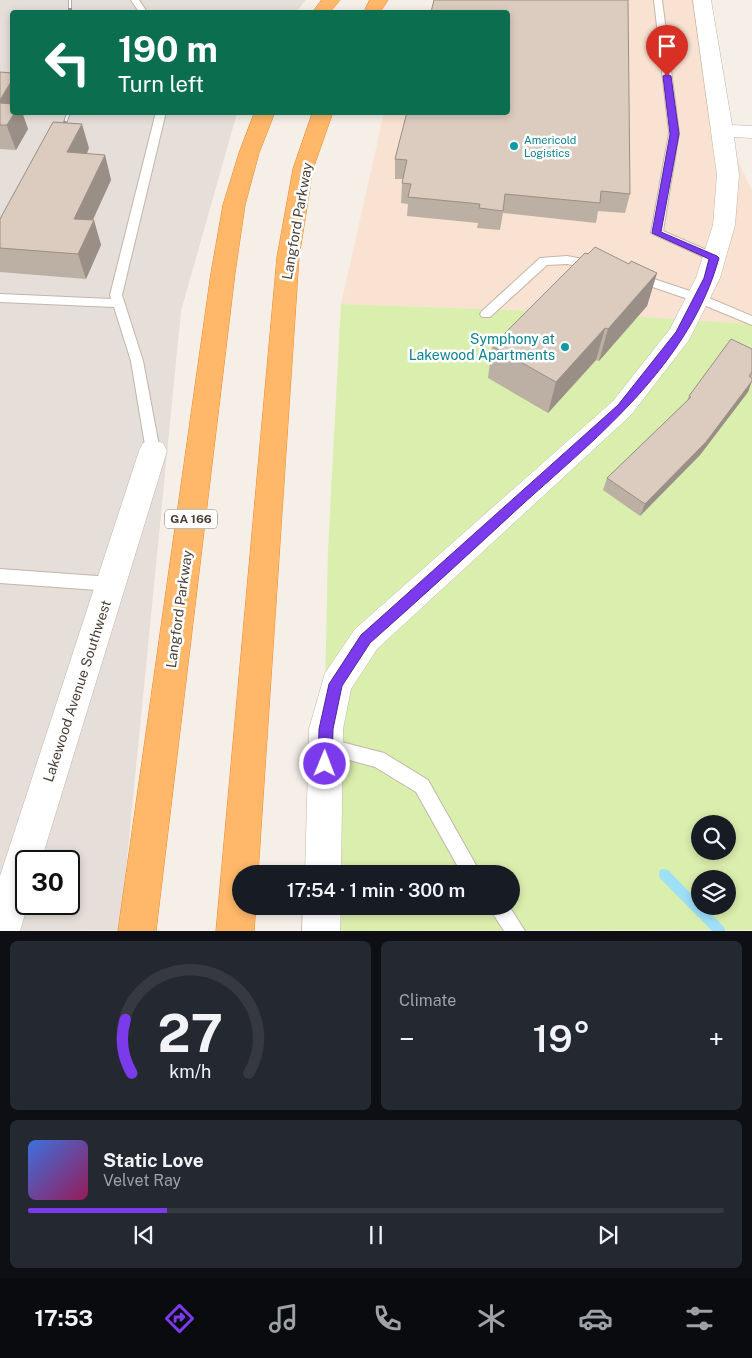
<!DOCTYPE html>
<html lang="en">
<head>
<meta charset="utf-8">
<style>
	body { margin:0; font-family:"Public Sans",sans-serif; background:#242831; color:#f1f3f6; height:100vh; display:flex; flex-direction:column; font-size:19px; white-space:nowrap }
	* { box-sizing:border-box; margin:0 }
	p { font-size:16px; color:#9ea1a6 }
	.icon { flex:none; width:28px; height:28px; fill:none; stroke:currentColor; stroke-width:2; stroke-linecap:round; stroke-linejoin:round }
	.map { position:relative; height:931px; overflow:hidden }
	.drawer { display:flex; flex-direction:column; gap:10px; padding:10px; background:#0d0f14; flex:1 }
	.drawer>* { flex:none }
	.hud { position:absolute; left:10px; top:10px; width:500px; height:105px; border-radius:5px; box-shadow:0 2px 8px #0003; background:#0b6e4f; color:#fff; overflow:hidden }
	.buttons { position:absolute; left:691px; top:815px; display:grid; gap:10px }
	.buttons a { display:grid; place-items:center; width:45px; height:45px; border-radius:50%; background:#171b24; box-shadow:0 2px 8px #0003; font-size:25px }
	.speed { position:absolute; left:15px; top:850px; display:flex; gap:10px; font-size:25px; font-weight:700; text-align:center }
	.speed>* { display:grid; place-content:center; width:65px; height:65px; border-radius:50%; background:#171b24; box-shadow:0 2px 8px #0003; line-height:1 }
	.speed .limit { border:2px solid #111; border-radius:8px; background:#fff; color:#111 }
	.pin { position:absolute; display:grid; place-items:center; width:42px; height:42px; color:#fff; margin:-51px -21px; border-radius:50% 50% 50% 0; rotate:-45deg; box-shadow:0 0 5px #0007 }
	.pin .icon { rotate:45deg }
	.me { position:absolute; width:55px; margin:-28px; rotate:1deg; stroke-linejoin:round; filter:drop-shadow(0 0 4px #0008) }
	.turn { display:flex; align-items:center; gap:18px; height:105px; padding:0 25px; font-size:22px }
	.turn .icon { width:65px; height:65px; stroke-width:2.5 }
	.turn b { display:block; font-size:35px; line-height:42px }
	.big { font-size:38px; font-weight:600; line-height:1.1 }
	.drawer .tile { flex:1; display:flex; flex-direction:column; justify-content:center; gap:8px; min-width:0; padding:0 18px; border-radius:8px; background:#242831 }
	.drawer .dial { align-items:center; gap:0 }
	.dial svg { height:130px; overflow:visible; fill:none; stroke:#363941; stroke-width:7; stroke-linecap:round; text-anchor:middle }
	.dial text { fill:#f1f3f6; stroke:none }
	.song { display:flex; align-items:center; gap:15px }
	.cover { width:60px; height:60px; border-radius:8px; background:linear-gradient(135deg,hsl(220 70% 55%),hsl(330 70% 35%)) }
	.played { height:5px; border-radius:2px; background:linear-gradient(90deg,#7c3aed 20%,#363941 20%) }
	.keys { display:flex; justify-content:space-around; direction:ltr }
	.heat { display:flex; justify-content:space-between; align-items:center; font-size:28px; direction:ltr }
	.drawer .tiles { flex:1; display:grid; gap:10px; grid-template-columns:1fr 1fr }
	.tile:last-child { grid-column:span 2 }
	.trip { position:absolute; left:232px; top:865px; width:288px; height:50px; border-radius:25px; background:#171b24; box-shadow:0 2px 8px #0003; font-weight:600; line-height:50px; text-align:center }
	.tabs { display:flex; height:80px; justify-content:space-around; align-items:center; background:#090b0e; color:#9ea1a6 }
	.tabs .icon { width:35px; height:35px }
	.tabs .current { color:#7c3aed }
	.tabs b { font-size:22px; color:#f1f3f6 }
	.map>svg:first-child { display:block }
</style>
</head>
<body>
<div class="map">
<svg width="752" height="931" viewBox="0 0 752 931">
	<rect width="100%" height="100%" fill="#f5efe8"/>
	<polygon fill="#f9e2d1" points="438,0 704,0 724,132 752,190 752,324 564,312 341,304 384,113 508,112 508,12"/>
	<path fill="#e5ded9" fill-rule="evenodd" d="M 0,0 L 306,0 L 296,12 L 12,12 L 12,112 L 237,113 L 181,311 L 120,930 L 0,931 ZM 26,861 L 69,861 L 69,904 L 26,904 Z"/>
	<path fill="#daeead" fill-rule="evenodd" d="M 341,304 L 564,312 L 752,324 L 752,930 L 319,931 L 320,906 L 511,906 L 511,874 L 321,874 L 328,550 ZM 700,824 L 728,824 L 728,851 L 700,851 ZM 700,879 L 728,879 L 728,906 L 700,906 Z"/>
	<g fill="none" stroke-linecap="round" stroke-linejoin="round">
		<polygon fill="#9ee0f8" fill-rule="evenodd" points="664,869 668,870 700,903 700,906 703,906 724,927 725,931 712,931 660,878 659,874 660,870"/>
		<defs>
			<g id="service">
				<polygon points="131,0 139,0 147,12 139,12"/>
				<polygon points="654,0 662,0 679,133 663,231 718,255 718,261 714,262 651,233 669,133"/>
				<polygon points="156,112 166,112 122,295 143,361 160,451 158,455 148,455 146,451 131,361 114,307 0,302 0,294 111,299 110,295"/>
				<polygon points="567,256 594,261 600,265 594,269 567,264 547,265 490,317 482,317 480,314 482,311 540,258"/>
				<polygon points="636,273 702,295 752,316 752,325 694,301 632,280 632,274"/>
				<polygon points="0,569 111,577 116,579 119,584 116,589 111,591 0,583"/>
				<polygon points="326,738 384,753 428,780 481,874 462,874 416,792 375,767 320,752 318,746 320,740"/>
				<polygon points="488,906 509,906 525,931 504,931"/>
			</g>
			<g id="minor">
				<polygon points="693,0 711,0 732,125 752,126 752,138 734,137 739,175 735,225 720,278 689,340 631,415 377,649 351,689 343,729 341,874 305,874 309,729 325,673 355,629 613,401 670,329 696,278 713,225 717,175"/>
				<polygon points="303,906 341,906 340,931 302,931"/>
			</g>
			<polygon id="tertiary" points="153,440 163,443 167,451 41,861 26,861 26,904 28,904 20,931 0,931 0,876 139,451 143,443"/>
			<g id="motorway">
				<polygon points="322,0 340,0 330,12 313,12"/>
				<polygon points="370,0 388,0 380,12 364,12"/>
				<polygon points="255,112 275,112 259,153 245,205 235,273 156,931 118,931 211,273 223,205 239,153"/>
				<polygon points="313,112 333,112 313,169 299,257 258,874 241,874 241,906 256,906 254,931 216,931 277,257 293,169"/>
			</g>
		</defs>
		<use href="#service" stroke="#c2b6a9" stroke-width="2"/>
		<use href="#minor" stroke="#c2b6a9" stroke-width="1"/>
		<use href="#tertiary" stroke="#c2b6a9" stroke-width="1"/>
		<use href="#motorway" stroke="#ed892a" stroke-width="1"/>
		<use href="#service" fill="#fff" fill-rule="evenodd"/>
		<use href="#minor" fill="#fff" fill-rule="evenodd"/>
		<use href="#tertiary" fill="#fff" fill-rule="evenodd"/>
		<use href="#motorway" fill="#ffb769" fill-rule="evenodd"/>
		<defs>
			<g id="rail">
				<polyline points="70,0 70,12"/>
				<polyline points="60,136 69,112"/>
			</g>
		</defs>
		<use href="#rail" stroke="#989898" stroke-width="4"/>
		<use href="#rail" stroke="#fff" stroke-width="2.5" stroke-dasharray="8" stroke-linecap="butt"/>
	</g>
	<g fill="#bcafa4">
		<polygon points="0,72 12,112 22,112 28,129 16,150 0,149"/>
		<polygon points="407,112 630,194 625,213 598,211 596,223 503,213 500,230 477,228 478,223 407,216 408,204 401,203 402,183 403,179 395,179 395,159"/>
		<polygon points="89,148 87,154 105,155 111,180 93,220 101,245 86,279 0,272 0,219"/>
		<polygon points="588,254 657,273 647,306 599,361 596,360 548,413 488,378 492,346"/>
		<polygon points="752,349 752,376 751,377 748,392 700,455 640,516 603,490 607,478 687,401 689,396"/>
	</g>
	<g fill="#998f86">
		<polygon points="12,80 12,112 22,112 28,129 16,150 0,108 0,100"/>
		<polygon points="82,124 89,148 75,177 67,152"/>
		<polygon points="105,155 111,180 82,243 74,219"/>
		<polygon points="94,220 101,245 86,279 78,254"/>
		<polygon points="657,273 647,306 599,361 608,329"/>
		<polygon points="605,328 596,360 548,413 556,382"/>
		<polygon points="752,381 748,392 700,455 640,516 645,504"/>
	</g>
	<g fill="#dbccbf" stroke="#998f86">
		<polygon points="434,0 628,0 630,194 601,191 600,203 505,194 503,211 479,208 480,204 408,197 411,184 402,183 407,160 395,159 407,112 508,112 508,12 431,12"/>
		<polygon points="0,72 12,73 12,80 0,100"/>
		<polygon points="0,103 12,104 12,112 15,112 7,125 0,125"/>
		<polygon points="53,122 82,124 67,152 105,155 74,219 94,220 78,254 0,248 0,219"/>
		<polygon points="595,247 629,264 631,261 657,273 608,329 605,328 556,382 492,346 585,253 588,254"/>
		<polygon points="731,339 752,349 752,372 749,376 752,378 752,381 706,442 645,504 607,478 691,397 689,396"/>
	</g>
	<path fill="#7c3aed" stroke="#51269a" d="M 667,74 L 671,76 L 679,134 L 661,232 L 717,256 L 719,258 C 690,362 601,434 524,503 C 473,550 422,597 370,643 L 342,686 L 333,729 L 332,764 L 330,769 L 325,771 L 320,769 L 318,764 L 319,729 L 329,684 L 361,635 L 618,405 L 676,332 L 704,278 L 709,259 L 652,233 L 670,134 L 663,76 Z"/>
	<g fill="#0f9aa8" stroke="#fff" stroke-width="2">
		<circle cx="514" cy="146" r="5"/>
		<circle cx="565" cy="347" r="5"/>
	</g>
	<g text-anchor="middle" stroke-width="5" stroke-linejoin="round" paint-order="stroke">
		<g font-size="11" fill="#0d838f" stroke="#fff" text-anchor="start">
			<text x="524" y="144">Americold<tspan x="524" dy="13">Logistics</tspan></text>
		</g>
		<rect fill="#fff" stroke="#807972" stroke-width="1" x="165" y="509.5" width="52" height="19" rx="4"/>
		<g font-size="12" font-weight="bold" fill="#4a3f35">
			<text x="191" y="523">GA 166</text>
		</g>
		<g font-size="14" fill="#4a3f35" stroke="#fff">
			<text transform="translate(297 221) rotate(-80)" y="5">Langford Parkway</text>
			<text transform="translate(179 609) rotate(-82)" y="5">Langford Parkway</text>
			<text transform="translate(77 691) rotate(-72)" y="5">Lakewood Avenue Southwest</text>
		</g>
		<g font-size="14" fill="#0d838f" stroke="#fff" text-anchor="end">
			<text x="555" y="344">Symphony at<tspan x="555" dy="16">Lakewood Apartments</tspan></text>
		</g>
	</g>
</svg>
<div class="buttons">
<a><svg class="icon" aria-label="search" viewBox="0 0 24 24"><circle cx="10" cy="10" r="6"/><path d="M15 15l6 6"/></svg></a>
<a><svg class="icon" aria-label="layers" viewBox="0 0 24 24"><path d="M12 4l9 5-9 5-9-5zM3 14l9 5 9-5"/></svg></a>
</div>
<div class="speed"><div class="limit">30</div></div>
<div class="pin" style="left:667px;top:76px;background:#d93025"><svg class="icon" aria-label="arrive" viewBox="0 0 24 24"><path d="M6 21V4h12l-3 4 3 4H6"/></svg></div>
<svg class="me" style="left:325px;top:764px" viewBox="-20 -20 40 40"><circle r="17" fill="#7c3aed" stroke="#fff" stroke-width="3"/><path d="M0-11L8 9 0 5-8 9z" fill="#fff"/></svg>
<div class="trip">17:54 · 1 min · 300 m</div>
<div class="hud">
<div class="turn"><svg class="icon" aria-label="left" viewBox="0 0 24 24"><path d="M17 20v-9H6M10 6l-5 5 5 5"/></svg><div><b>190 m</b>Turn left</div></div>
</div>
</div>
<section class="drawer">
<div class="tiles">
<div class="tile dial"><svg viewBox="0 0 100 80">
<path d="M14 69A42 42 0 1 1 86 69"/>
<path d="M14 69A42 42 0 0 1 10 36" stroke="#7c3aed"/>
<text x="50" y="56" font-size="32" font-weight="700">27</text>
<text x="50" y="72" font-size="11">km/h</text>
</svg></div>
<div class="tile"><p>Climate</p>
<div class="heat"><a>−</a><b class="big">19°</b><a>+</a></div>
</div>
<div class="tile">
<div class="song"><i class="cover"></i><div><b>Static Love</b><p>Velvet Ray</p></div></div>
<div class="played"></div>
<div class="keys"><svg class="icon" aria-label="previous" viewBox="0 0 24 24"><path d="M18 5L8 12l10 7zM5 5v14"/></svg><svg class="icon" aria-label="pause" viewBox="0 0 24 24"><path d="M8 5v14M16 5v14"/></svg><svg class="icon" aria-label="next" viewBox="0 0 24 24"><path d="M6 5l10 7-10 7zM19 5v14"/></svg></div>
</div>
</div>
</section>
<nav class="tabs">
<b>17:53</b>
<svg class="icon current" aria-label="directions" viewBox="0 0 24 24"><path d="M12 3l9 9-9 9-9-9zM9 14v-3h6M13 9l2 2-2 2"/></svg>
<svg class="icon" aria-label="music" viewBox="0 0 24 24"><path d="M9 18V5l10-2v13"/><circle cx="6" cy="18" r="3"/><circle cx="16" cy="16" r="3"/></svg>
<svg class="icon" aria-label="phone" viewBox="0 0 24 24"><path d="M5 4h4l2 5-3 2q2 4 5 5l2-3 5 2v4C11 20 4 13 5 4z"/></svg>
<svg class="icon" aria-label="climate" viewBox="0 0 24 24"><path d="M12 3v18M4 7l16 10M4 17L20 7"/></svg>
<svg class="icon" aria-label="car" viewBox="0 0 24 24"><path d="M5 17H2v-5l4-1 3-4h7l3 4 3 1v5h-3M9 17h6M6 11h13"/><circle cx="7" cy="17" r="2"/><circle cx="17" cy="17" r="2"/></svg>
<svg class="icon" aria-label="filters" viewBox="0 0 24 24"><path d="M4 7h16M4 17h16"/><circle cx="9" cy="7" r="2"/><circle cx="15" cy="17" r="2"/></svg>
</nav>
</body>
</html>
